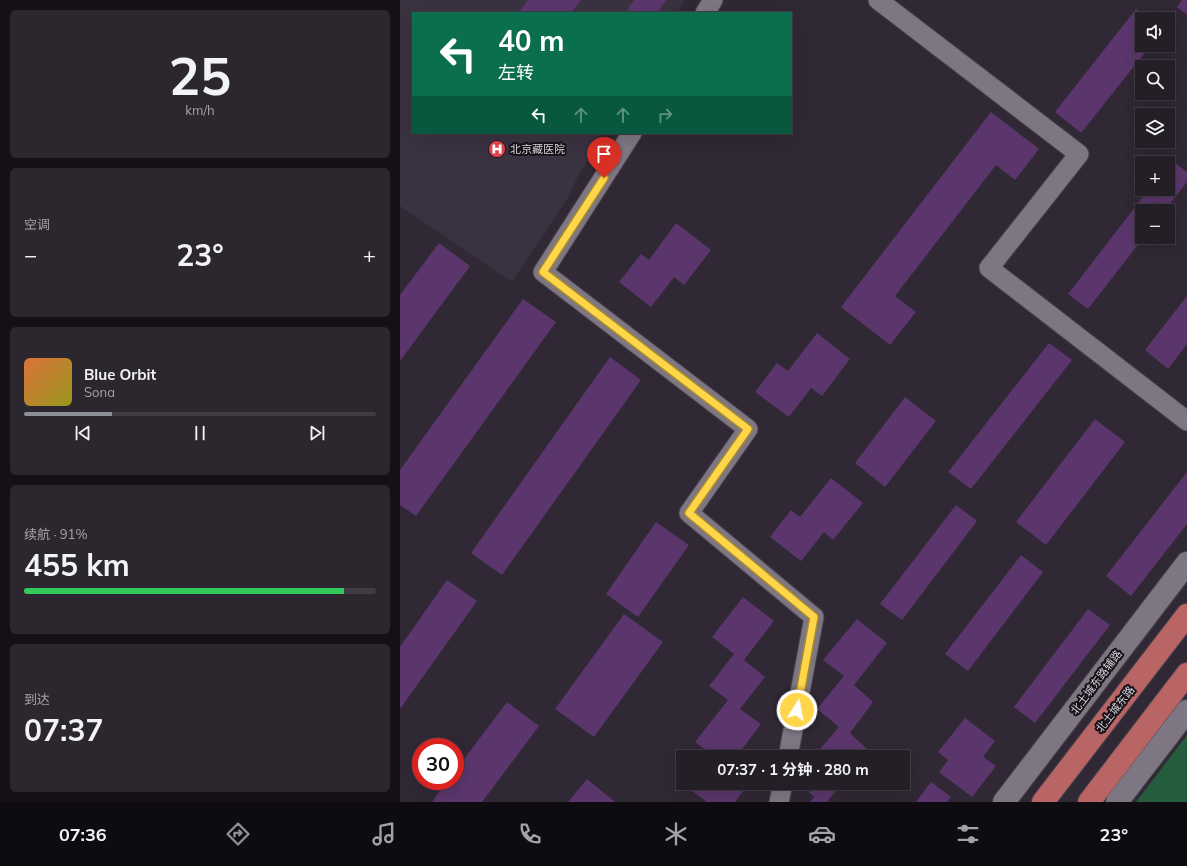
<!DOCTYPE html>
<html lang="zh">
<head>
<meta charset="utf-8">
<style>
	body { margin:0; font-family:Mulish,"Noto Sans SC",sans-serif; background:#2c272f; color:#f1f3f6; height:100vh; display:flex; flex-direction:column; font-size:15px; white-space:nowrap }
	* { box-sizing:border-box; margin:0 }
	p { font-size:13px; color:#a3a2a7 }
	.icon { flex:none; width:22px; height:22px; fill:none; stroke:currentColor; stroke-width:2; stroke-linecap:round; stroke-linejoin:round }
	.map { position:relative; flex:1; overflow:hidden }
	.sheet { display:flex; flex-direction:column; gap:10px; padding:10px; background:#141015; width:400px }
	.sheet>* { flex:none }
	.top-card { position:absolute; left:12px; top:12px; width:380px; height:122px; border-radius:0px; box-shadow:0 4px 16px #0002,0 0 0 1px #413c44; background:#0b6e4f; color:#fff; overflow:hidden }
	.fabs { position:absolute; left:735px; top:12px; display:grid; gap:8px }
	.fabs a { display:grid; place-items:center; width:40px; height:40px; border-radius:0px; background:#241e27; box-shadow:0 4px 16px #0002,0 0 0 1px #413c44; font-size:20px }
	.speed { position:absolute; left:12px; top:738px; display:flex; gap:8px; font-size:20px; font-weight:700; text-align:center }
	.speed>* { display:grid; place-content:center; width:52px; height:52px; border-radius:50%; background:#241e27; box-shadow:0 4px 16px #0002,0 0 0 1px #413c44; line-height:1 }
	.speed .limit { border:6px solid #d22; background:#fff; color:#111 }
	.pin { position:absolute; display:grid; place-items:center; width:34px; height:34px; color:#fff; margin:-41px -17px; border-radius:50% 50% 50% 0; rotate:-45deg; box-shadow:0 0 4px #0007 }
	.pin .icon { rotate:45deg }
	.me { position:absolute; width:44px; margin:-22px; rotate:11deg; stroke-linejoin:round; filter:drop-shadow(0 0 3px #0008) }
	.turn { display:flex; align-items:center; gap:14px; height:84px; padding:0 20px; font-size:18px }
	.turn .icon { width:52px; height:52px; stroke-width:2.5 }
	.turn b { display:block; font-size:28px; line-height:34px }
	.lanes { display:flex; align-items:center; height:38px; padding:0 20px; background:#0003; justify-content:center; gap:20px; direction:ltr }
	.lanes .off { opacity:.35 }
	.big { font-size:30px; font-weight:700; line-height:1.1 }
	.sheet .tile { flex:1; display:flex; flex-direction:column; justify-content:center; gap:6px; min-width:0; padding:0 14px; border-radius:6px; background:#2c272f }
	.sheet .dial { align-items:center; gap:0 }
	.dial b { font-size:52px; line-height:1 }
	.song { display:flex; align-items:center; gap:12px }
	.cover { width:48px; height:48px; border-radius:6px; background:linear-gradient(135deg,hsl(20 70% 55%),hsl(60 70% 35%)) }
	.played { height:4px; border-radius:2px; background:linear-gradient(90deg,#8c9099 25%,#413c44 25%) }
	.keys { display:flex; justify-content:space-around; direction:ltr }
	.heat { display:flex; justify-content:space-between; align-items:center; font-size:22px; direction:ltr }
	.charge { height:6px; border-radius:3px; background:linear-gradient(90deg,#34c759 91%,#413c44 0) }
	.trip { position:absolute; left:276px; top:750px; width:234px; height:40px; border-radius:0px; background:#241e27; box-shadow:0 4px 16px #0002,0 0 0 1px #413c44; font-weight:700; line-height:40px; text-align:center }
	.menu { display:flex; height:64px; justify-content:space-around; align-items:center; background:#0e0c10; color:#a3a2a7 }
	.menu .icon { width:28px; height:28px }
	.menu .active { color:#8c9099 }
	.menu b { font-size:18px; color:#f1f3f6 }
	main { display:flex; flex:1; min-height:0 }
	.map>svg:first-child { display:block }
</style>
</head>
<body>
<main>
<section class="sheet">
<div class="tile dial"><b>25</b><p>km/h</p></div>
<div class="tile"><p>空调</p>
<div class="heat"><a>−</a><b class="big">23°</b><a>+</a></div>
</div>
<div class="tile">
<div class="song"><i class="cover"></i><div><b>Blue Orbit</b><p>Sona</p></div></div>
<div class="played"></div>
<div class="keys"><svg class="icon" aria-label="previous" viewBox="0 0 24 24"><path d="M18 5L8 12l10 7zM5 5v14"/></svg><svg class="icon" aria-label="pause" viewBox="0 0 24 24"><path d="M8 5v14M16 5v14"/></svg><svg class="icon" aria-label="next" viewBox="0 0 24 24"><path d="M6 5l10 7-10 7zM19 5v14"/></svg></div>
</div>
<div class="tile"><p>续航 · 91%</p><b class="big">455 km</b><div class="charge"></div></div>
<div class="tile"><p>到达</p><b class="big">07:37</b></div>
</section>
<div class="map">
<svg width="787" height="802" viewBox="0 0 787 802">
	<rect width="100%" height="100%" fill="#302834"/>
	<polygon fill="#3b3241" points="0,0 285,0 277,13 13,13 13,133 205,133 177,178 167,199 112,282 0,206"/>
	<polygon fill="#265c3e" points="787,735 787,802 736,802"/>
	<g fill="#5a366c">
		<polygon points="128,0 181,0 171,13 118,13"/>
		<polygon points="234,0 266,0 257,13 225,13"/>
		<polygon points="782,0 787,0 787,15 777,7"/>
		<polygon points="736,9 748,19 742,19 742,45 751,45 681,133 655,112"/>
		<polygon points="591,112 639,149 615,180 596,165 495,296 516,312 490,345 441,307"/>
		<polygon points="771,160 787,172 787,182 764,211 742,211 742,237 744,237 688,309 668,294 749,189 768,189 768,164"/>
		<polygon points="276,223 311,250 284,285 274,277 251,307 219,282 241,254 249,260"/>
		<polygon points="39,243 70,266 0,361 0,295"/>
		<polygon points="787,296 787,344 768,369 745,350"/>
		<polygon points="123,299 156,322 16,516 0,505 0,470"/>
		<polygon points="417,333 450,359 422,396 411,388 389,417 355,392 377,363 388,371"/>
		<polygon points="649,343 672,360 571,489 548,472"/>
		<polygon points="210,357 241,380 102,575 71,553"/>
		<polygon points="505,397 536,421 485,487 455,463"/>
		<polygon points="695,419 725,442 646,545 616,522"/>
		<polygon points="787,472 787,524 731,596 706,576"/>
		<polygon points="431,478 463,503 433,540 424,532 401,561 370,537 391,510 400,517"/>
		<polygon points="556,505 577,521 502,620 480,604"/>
		<polygon points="256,522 289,545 238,617 206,594"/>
		<polygon points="621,555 643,572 568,671 545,654"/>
		<polygon points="47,580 77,601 0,709 0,647"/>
		<polygon points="343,597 374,621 344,660 365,677 340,709 361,724 336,757 315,757 295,742 328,700 309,686 334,654 312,637"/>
		<polygon points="688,609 710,625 635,723 614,707"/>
		<polygon points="224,614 263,642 194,737 155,709"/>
		<polygon points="457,619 487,643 454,685 473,702 450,733 468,750 463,757 413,757 439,727 417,709 444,676 423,660"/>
		<polygon points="107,702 139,726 82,802 32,802 47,781 55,781 55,771"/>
		<polygon points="565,718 595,741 583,757 596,766 572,797 539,772 548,760 538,752"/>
		<polygon points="187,779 215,802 168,802"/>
		<polygon points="531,782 551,797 547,802 516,802"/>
		<polygon points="298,783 349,783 335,802 307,802 292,791"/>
		<polygon points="416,783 442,783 427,802 410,802 414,797 409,792"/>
	</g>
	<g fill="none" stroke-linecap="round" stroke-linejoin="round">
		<defs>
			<g id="minor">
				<polyline points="478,0 679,154 589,268 787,421"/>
				<polyline points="305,13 313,0"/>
				<polyline points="232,133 143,272 348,429 289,513 414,617 388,757"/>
				<polyline points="379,802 383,783"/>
			</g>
			<g id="tertiary">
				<polyline points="604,802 787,563"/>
				<polyline points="717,802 787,711"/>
			</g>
			<g id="primary">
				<polyline points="643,802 787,615"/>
				<polyline points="689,802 787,674"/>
			</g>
		</defs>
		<use href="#minor" stroke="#4a444d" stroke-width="21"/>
		<use href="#tertiary" stroke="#4a444d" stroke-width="24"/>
		<use href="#primary" stroke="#4a444d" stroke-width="24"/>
		<use href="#minor" stroke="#7e7683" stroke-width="19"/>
		<use href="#tertiary" stroke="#7e7683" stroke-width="22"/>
		<use href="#primary" stroke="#b96465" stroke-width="22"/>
	</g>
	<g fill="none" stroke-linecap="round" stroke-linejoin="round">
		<defs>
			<polyline id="route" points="204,178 143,272 348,429 289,513 414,617 397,710"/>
		</defs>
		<use href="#route" stroke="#a68a30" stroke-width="10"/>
		<use href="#route" stroke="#ffd54a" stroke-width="7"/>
	</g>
	<defs>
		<symbol id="hospital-disc" viewBox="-11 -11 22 22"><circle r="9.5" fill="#e0444e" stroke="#161218"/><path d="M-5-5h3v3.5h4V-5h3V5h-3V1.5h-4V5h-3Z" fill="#fff"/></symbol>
	</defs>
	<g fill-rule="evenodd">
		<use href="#hospital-disc" x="87" y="139" width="20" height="20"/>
	</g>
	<g text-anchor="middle" stroke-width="4" stroke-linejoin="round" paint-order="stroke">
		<g font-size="11" fill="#d8d4db" stroke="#161218" text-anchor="start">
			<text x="110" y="153">北京藏医院</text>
		</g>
		<g font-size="11" fill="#d8d4db" stroke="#161218">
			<text transform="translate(696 682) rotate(-53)" y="4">北土城东路辅路</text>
			<text transform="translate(715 709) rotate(-52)" y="4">北土城东路</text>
		</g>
	</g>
</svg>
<div class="fabs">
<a><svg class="icon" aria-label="sound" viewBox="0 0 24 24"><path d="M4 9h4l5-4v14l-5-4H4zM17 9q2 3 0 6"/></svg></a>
<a><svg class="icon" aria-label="search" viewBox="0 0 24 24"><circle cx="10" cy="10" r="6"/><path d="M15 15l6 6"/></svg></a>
<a><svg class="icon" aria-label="layers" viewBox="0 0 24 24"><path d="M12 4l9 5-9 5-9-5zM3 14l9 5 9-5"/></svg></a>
<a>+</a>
<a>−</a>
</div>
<div class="speed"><div class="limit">30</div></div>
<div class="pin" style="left:204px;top:178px;background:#d93025"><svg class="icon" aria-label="arrive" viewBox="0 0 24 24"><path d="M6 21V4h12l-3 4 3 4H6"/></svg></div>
<svg class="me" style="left:397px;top:710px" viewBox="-20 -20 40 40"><circle r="17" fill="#ffd54a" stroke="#fff" stroke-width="3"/><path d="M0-11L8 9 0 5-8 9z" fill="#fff"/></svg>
<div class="trip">07:37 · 1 分钟 · 280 m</div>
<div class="top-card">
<div class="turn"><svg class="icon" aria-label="left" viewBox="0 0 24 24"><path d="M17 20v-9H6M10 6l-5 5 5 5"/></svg><div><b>40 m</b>左转</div></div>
<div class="lanes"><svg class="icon" aria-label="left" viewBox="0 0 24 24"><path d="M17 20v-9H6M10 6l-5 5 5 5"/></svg><svg class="icon off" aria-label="ahead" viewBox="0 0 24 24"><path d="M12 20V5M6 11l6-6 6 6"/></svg><svg class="icon off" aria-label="ahead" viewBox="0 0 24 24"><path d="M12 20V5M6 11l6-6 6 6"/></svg><svg class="icon off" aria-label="right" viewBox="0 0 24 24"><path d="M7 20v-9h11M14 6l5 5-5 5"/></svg></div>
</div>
</div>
</main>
<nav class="menu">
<b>07:36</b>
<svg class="icon active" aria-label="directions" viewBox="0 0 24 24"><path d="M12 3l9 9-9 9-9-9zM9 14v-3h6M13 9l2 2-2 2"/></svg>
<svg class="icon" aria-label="music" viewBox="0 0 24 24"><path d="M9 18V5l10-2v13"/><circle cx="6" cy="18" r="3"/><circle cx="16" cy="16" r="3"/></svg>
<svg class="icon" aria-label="phone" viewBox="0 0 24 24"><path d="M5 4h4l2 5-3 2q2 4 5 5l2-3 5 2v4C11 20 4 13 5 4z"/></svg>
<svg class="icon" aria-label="climate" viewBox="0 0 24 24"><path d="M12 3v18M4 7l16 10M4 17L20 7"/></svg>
<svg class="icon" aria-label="car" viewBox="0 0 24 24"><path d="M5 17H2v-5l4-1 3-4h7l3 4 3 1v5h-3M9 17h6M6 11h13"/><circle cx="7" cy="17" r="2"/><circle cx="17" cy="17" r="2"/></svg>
<svg class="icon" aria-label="filters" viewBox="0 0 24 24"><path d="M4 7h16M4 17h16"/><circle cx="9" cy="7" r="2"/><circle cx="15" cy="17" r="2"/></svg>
<b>23°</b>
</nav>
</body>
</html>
